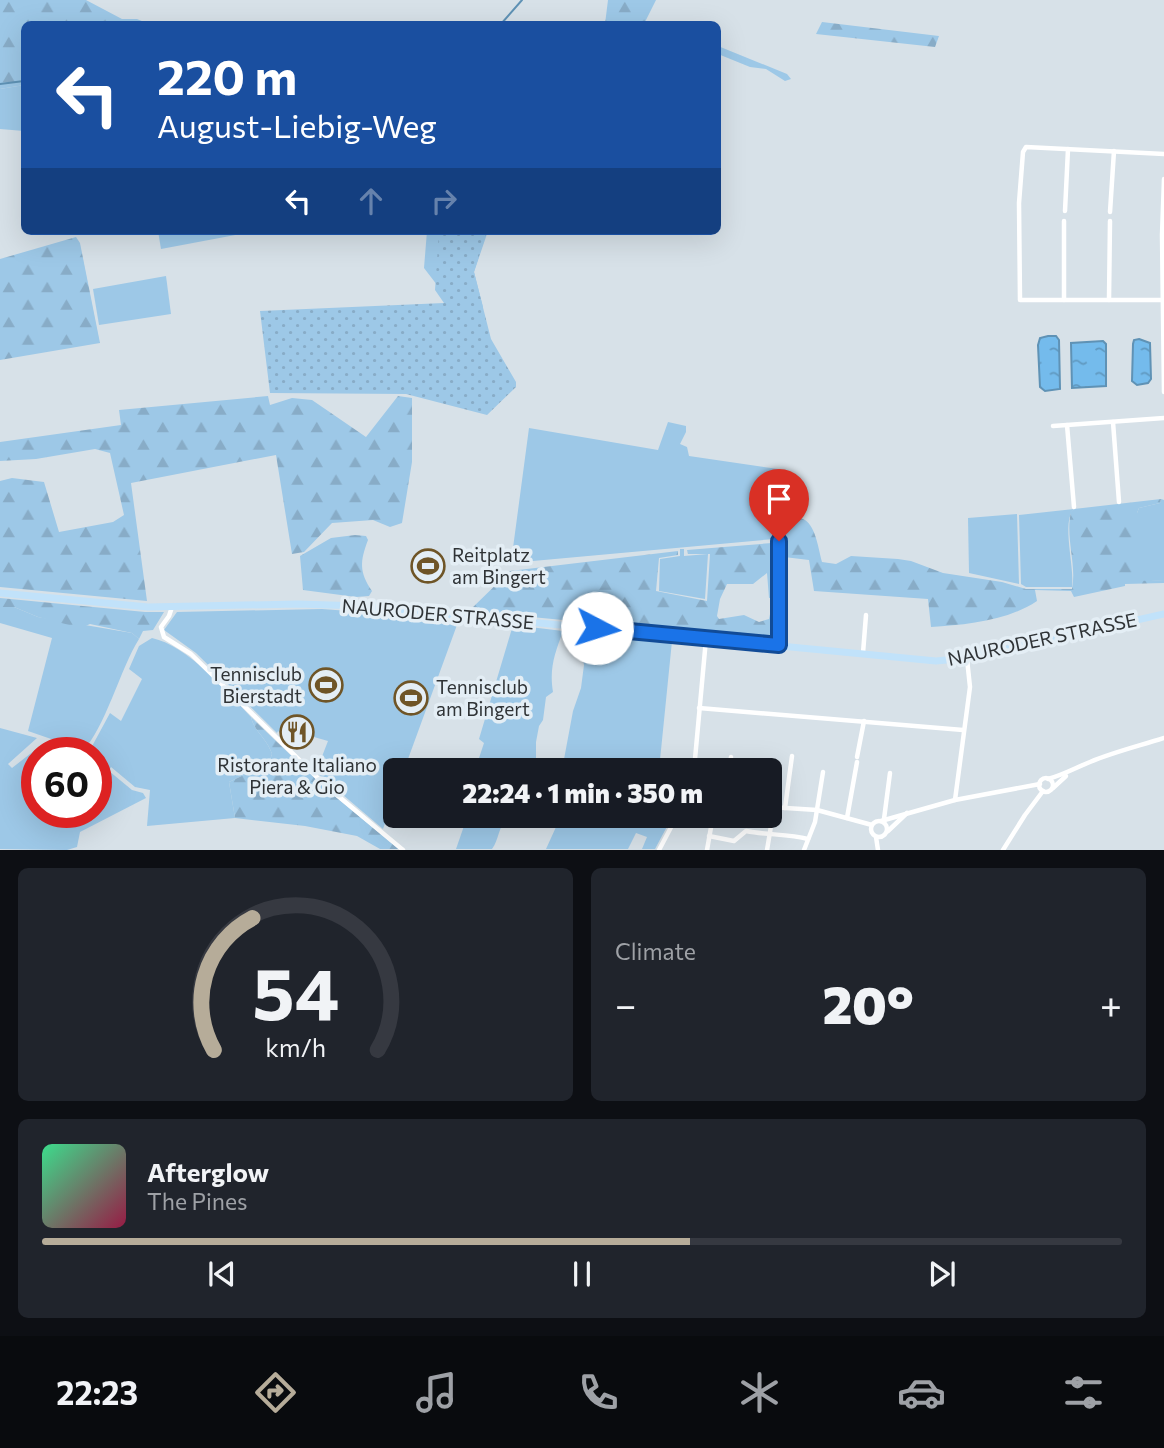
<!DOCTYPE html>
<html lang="en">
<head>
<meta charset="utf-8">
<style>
	body { margin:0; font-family:Commissioner,sans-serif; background:#20242c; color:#f1f3f6; height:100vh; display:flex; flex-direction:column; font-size:26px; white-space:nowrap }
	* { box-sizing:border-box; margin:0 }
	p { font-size:23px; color:#9ea1a6 }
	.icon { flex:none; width:38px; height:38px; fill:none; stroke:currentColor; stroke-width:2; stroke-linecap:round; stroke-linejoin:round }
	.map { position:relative; height:850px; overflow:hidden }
	.details { display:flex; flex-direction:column; gap:18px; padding:18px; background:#0d0f14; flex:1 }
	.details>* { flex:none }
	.banner { position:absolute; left:21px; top:21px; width:700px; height:214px; border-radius:10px; box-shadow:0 7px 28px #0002; background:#1a4fa0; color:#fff; overflow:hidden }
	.speed { position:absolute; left:21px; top:737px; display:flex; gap:14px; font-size:35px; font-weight:700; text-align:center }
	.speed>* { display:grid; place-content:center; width:91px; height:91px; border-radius:50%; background:#171b24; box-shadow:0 7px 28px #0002; line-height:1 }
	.speed .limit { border:10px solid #d22; background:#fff; color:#111 }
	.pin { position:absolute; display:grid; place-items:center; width:60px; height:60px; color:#fff; margin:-72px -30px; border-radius:50% 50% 50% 0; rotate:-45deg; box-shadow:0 0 7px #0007 }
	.pin .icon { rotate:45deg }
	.me { position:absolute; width:77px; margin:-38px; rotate:95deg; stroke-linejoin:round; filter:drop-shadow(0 0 5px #0008) }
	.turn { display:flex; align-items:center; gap:24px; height:147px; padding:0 21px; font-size:32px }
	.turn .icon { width:91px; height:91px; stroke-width:2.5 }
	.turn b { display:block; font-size:49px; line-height:60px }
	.lanes { display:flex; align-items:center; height:66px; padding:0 21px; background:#0003; justify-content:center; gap:35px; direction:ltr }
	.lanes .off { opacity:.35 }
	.big { font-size:52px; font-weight:800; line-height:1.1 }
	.details .tile { flex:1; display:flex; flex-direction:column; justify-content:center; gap:10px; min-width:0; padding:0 24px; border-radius:10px; background:#20242c }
	.details .dial { align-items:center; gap:0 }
	.dial svg { height:182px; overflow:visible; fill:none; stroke:#363941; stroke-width:7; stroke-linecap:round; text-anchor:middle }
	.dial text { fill:#f1f3f6; stroke:none }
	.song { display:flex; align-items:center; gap:21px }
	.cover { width:84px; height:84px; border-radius:10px; background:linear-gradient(135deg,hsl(150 70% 55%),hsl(340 70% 35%)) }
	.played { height:7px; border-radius:4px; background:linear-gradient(90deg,#b6ac99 60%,#363941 60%) }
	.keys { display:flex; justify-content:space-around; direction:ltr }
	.heat { display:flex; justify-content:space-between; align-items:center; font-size:38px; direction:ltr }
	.details .tiles { flex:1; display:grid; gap:18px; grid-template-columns:1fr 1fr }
	.tile:last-child { grid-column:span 2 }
	.trip { position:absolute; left:383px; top:758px; width:399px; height:70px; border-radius:10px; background:#171b24; box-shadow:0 7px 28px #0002; font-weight:800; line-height:70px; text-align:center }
	.menu { display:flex; height:112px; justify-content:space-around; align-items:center; background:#090b0e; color:#9ea1a6 }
	.menu .icon { width:49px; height:49px }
	.menu .active { color:#b6ac99 }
	.menu b { font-size:32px; color:#f1f3f6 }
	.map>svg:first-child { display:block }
</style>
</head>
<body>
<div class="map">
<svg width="1164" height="850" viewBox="0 0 1164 850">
	<defs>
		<pattern id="forest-firs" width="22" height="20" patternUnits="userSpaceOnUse" patternTransform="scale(1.75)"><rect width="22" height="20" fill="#9dc8e7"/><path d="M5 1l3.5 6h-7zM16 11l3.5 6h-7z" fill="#88acc7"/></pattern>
		<pattern id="park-dots" width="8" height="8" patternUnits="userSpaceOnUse" patternTransform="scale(1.75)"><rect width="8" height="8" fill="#9dc8e7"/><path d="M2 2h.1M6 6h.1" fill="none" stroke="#88acc7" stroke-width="1.8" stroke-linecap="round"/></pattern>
		<pattern id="water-ripples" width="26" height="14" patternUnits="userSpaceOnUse" patternTransform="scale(1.75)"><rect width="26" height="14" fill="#74bbec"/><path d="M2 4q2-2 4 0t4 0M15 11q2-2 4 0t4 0" fill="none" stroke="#6099c0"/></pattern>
	</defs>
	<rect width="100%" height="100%" fill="#d7e1e8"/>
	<g fill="#9dc8e7">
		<polygon points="718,46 787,74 791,79 785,81 766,69 750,67 718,54"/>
		<polygon points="24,85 24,131 0,129 0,89"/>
		<polygon points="158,231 246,231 246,233 161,249"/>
		<polygon points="427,231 488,231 474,272 483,307 466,313 454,307 424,268"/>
		<polygon points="166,276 171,314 99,325 93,289"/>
		<polygon points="668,422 686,426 686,432 680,444 687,447 689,456 778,469 778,531 774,539 511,563 529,428 658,450"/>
		<polygon points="1161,499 1164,500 1164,580 1137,582 1137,513 1139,508 1160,503"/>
		<path d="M 1074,509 C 1061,521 1075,568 1072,587 L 1026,587 L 1021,584 L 1019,515 Z"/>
		<polygon points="1017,514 1019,584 969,573 968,518"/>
		<polygon points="680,549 684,549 684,556 708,554 705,599 659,591 660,559 680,556"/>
		<path d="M 0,607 L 14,607 L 38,617 L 132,633 L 139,639 C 121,667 104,731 83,750 L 28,731 L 52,638 L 0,623 Z"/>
		<polygon points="322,609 416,616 422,622 457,625 404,770 396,770 395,795 383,829 316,772 328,741 307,735 304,743 300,741 296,747 278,731 277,733 196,653 164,630 177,612"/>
		<path d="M 513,625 L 563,631 C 555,653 549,668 553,692 L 546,697 L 543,720 L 539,726 L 536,742 L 536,764 L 530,764 L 529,770 L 475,770 L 484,743 L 479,739 Z"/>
		<polygon points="586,633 672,641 659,770 562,770 573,711 581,688 584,665 581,649"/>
		<path d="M 152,638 C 188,646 226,690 251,717 C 254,731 268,740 272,754 L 269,763 L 229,782 L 235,818 L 147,826 L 150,790 L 135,787 L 111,767 L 109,771 L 132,790 L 143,793 L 146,798 L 80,832 L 77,847 L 67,850 L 0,849 L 0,728 L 37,738 L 8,764 L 12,768 L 44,743 L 57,752 L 37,752 L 37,812 L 96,812 L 96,752 L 89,752 L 90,750 L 110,713 L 121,721 L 142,679 L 129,669 L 139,646 Z"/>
		<path d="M 458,816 L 508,816 C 498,827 499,840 492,849 L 456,849 L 464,826 L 456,823 Z"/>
		<polygon points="561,816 665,816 671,819 655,849 642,849 647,837 636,833 628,849 546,849"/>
	</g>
	<g fill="url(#forest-firs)">
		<polygon points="0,0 86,0 122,19 137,19 149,24 24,24 24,85 0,89"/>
		<polygon points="608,0 656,0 644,24 605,24"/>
		<polygon points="822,22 939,36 935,47 816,34"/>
		<polygon points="76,237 80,243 100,343 0,360 0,259"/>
		<polygon points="268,396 270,405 292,398 312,400 366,437 398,396 412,398 412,462 402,523 390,527 373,520 332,523 304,552 292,554 276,455 131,483 147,601 0,587 0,481 12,478 44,482 59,532 113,522 124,515 110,453 95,449 36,459 0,461 0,442 121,425 119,410"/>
		<path d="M 1161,499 L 1160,503 L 1139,508 L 1137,513 L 1137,581 L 1164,580 L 1164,583 L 1125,584 L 1125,586 L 1074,597 L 1071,591 L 1035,590 L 1037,601 C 1007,621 966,625 931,627 L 928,599 L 814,591 L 809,560 L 784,557 L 781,550 L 787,521 C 814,507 817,544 822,562 L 836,564 L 851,556 L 898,559 L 911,561 L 943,573 L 1002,582 L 1026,589 L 1072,589 C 1077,564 1065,538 1071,512 L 1074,509 Z"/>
		<path d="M 355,535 L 366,536 L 368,540 C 360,561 359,572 372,591 L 369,596 L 356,597 L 303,590 L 300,556 L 331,538 Z"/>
		<polygon points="772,543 775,544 776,597 769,598 767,573 753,584 727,584 720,599 717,616 719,619 744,615 759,622 769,619 771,609 775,607 775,635 771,640 469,611 510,571 678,551 678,555 659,558 656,591 707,601 710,554 688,554 687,550"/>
		<polygon points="0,598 145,612 164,612 153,630 143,631 139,639 132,633 90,624 81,628 38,617 14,607 0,607"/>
		<path d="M 251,717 L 325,788 L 399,849 L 380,849 L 357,836 L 305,826 L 235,818 L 229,782 L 269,763 L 272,754 C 268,740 254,731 251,717 Z"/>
	</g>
	<polygon fill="url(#park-dots)" points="439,231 487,231 474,272 491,339 516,382 516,387 487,415 406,394 270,393 260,311 444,303 435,290"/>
	<g fill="url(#water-ripples)" stroke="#5f92b5" stroke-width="2">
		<polygon points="1048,336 1056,336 1059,340 1060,389 1045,391 1040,387 1038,345 1040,338"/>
		<polygon points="1139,339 1150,343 1151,379 1148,383 1137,385 1132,381 1133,344 1134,340"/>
		<polygon points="1103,341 1106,344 1106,386 1072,388 1071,343"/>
	</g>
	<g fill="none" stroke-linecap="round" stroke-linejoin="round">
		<g stroke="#5f92b5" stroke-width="2">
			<polyline points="501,24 522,0"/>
			<polyline points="0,84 24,81"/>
		</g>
		<g stroke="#fff" stroke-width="4.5">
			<polyline points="1164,154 1026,147 1023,152 1019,203 1020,300 1164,300"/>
			<polyline points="1164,179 1162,235 1164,392"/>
			<polyline points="1065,211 1068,149"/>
			<polyline points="1110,212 1114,151"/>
			<polyline points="1064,300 1064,221"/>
			<polyline points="1109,300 1110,221"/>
			<polyline points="1113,422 1119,502"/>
			<polyline points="1067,425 1074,507"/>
			<polyline points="1053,426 1164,418"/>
			<polyline points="172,607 169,616 161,627 164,637 191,654 326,786 403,850"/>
			<polyline points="779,645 779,541"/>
			<polyline points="863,653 866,615"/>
			<polyline points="699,708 963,730"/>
			<polyline points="857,757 864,721"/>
			<polyline points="694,770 706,639"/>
			<polyline points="729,770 731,757"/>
			<polyline points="760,770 761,762"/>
			<circle cx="1046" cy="785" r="7"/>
			<path d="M 1048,779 C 1063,775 1075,768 1090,762 C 1114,752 1139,746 1164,738"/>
			<polyline points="1053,788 1066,776"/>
			<polyline points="955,800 970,687 967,659"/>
			<polyline points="770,807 817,810 872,825"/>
			<polyline points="785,808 792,756"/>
			<polyline points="847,818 857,762"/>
			<polyline points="884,819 890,773"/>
			<circle cx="879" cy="829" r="8"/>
			<polyline points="881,821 955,800 1040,784"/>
			<polyline points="888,831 907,813"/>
			<path d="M 709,836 L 734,841 L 746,831 C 767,835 788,834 808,839"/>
			<polyline points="876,837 878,850"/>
			<polyline points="659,850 677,816"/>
			<polyline points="707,850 713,816"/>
			<polyline points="767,850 774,808"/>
			<polyline points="804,850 815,822 823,772"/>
			<polyline points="1003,850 1025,815 1043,791"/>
		</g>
		<polyline stroke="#c1e2fa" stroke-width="7" points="0,593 148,607 298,604 362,606 936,661 967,658 1164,614"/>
	</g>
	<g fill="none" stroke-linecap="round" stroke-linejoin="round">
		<defs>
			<polyline id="route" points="597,628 779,645 779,541"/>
		</defs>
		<use href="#route" stroke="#114b97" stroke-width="18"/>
		<use href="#route" stroke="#1a73e8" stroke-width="12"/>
	</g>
	<defs>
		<symbol id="stadium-ring" viewBox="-11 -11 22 22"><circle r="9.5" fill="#e4eef5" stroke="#6f5527" stroke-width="1.5"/><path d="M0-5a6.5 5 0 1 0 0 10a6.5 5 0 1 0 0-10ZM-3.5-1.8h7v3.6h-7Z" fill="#6f5527"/></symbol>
		<symbol id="restaurant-ring" viewBox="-11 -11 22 22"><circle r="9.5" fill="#e4eef5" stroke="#6f5527" stroke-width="1.5"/><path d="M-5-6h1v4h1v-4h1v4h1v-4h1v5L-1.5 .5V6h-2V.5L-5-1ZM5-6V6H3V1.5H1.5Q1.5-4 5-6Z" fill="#6f5527"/></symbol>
	</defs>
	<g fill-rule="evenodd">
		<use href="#stadium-ring" x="409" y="547" width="38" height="38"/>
		<use href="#stadium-ring" x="307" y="666" width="38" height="38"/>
		<use href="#stadium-ring" x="392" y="679" width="38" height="38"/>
		<use href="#restaurant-ring" x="278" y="713" width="38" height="38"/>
	</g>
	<g text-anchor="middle" stroke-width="7" stroke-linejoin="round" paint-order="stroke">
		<g font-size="19" fill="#2f3336" stroke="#e4eef5" text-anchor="start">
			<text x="452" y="562">Reitplatz<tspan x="452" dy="22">am Bingert</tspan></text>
			<text x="302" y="681" text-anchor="end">Tennisclub<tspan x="302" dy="22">Bierstadt</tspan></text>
			<text x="436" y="694">Tennisclub<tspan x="436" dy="22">am Bingert</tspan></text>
			<text x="297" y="772" text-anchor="middle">Ristorante Italiano<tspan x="297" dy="22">Piera &amp; Gio</tspan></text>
		</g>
		<g font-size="19" fill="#2f3336" stroke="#e4eef5">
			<text transform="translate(438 614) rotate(5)" y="7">NAURODER STRASSE</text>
			<text transform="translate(1042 639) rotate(-12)" y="7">NAURODER STRASSE</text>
		</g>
	</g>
</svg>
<div class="speed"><div class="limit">60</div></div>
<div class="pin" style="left:779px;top:541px;background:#d93025"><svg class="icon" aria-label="arrive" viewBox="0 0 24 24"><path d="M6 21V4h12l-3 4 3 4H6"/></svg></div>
<svg class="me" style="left:597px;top:628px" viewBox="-20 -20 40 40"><circle r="19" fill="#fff"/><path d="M0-13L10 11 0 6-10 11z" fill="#1a73e8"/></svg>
<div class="trip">22:24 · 1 min · 350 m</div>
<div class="banner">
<div class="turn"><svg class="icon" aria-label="left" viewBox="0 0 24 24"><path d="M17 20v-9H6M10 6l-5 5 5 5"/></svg><div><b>220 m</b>August-Liebig-Weg</div></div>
<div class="lanes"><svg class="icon" aria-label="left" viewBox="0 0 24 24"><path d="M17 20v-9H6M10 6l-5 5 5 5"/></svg><svg class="icon off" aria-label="ahead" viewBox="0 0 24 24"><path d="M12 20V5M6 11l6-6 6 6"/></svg><svg class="icon off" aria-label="right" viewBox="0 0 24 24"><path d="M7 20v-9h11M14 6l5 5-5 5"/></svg></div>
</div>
</div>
<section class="details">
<div class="tiles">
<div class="tile dial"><svg viewBox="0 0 100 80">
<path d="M14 69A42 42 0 1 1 86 69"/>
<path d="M14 69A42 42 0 0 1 31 11" stroke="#b6ac99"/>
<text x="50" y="56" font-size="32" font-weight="700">54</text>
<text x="50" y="72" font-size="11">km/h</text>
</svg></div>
<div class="tile"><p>Climate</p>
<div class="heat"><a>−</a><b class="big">20°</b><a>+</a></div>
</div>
<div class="tile">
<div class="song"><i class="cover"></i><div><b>Afterglow</b><p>The Pines</p></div></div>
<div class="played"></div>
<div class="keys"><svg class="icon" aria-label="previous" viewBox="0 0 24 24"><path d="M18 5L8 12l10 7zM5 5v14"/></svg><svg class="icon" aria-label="pause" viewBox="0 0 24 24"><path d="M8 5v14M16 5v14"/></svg><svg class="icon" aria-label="next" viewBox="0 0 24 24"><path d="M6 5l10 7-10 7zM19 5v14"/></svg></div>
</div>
</div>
</section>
<nav class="menu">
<b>22:23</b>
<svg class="icon active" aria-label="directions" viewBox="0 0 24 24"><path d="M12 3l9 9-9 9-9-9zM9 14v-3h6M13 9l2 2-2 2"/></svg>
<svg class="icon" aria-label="music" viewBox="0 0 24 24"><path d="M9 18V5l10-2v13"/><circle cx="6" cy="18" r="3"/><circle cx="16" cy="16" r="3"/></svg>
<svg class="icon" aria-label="phone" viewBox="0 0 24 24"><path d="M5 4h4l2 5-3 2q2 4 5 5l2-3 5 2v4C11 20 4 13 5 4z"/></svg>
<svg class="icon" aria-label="climate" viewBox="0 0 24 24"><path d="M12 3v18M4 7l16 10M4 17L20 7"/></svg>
<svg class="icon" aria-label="car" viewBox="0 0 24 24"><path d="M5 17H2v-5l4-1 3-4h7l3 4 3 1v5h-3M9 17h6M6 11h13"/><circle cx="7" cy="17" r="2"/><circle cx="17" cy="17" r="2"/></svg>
<svg class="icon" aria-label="filters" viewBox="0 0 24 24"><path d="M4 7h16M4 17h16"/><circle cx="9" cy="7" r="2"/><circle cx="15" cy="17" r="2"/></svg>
</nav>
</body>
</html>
